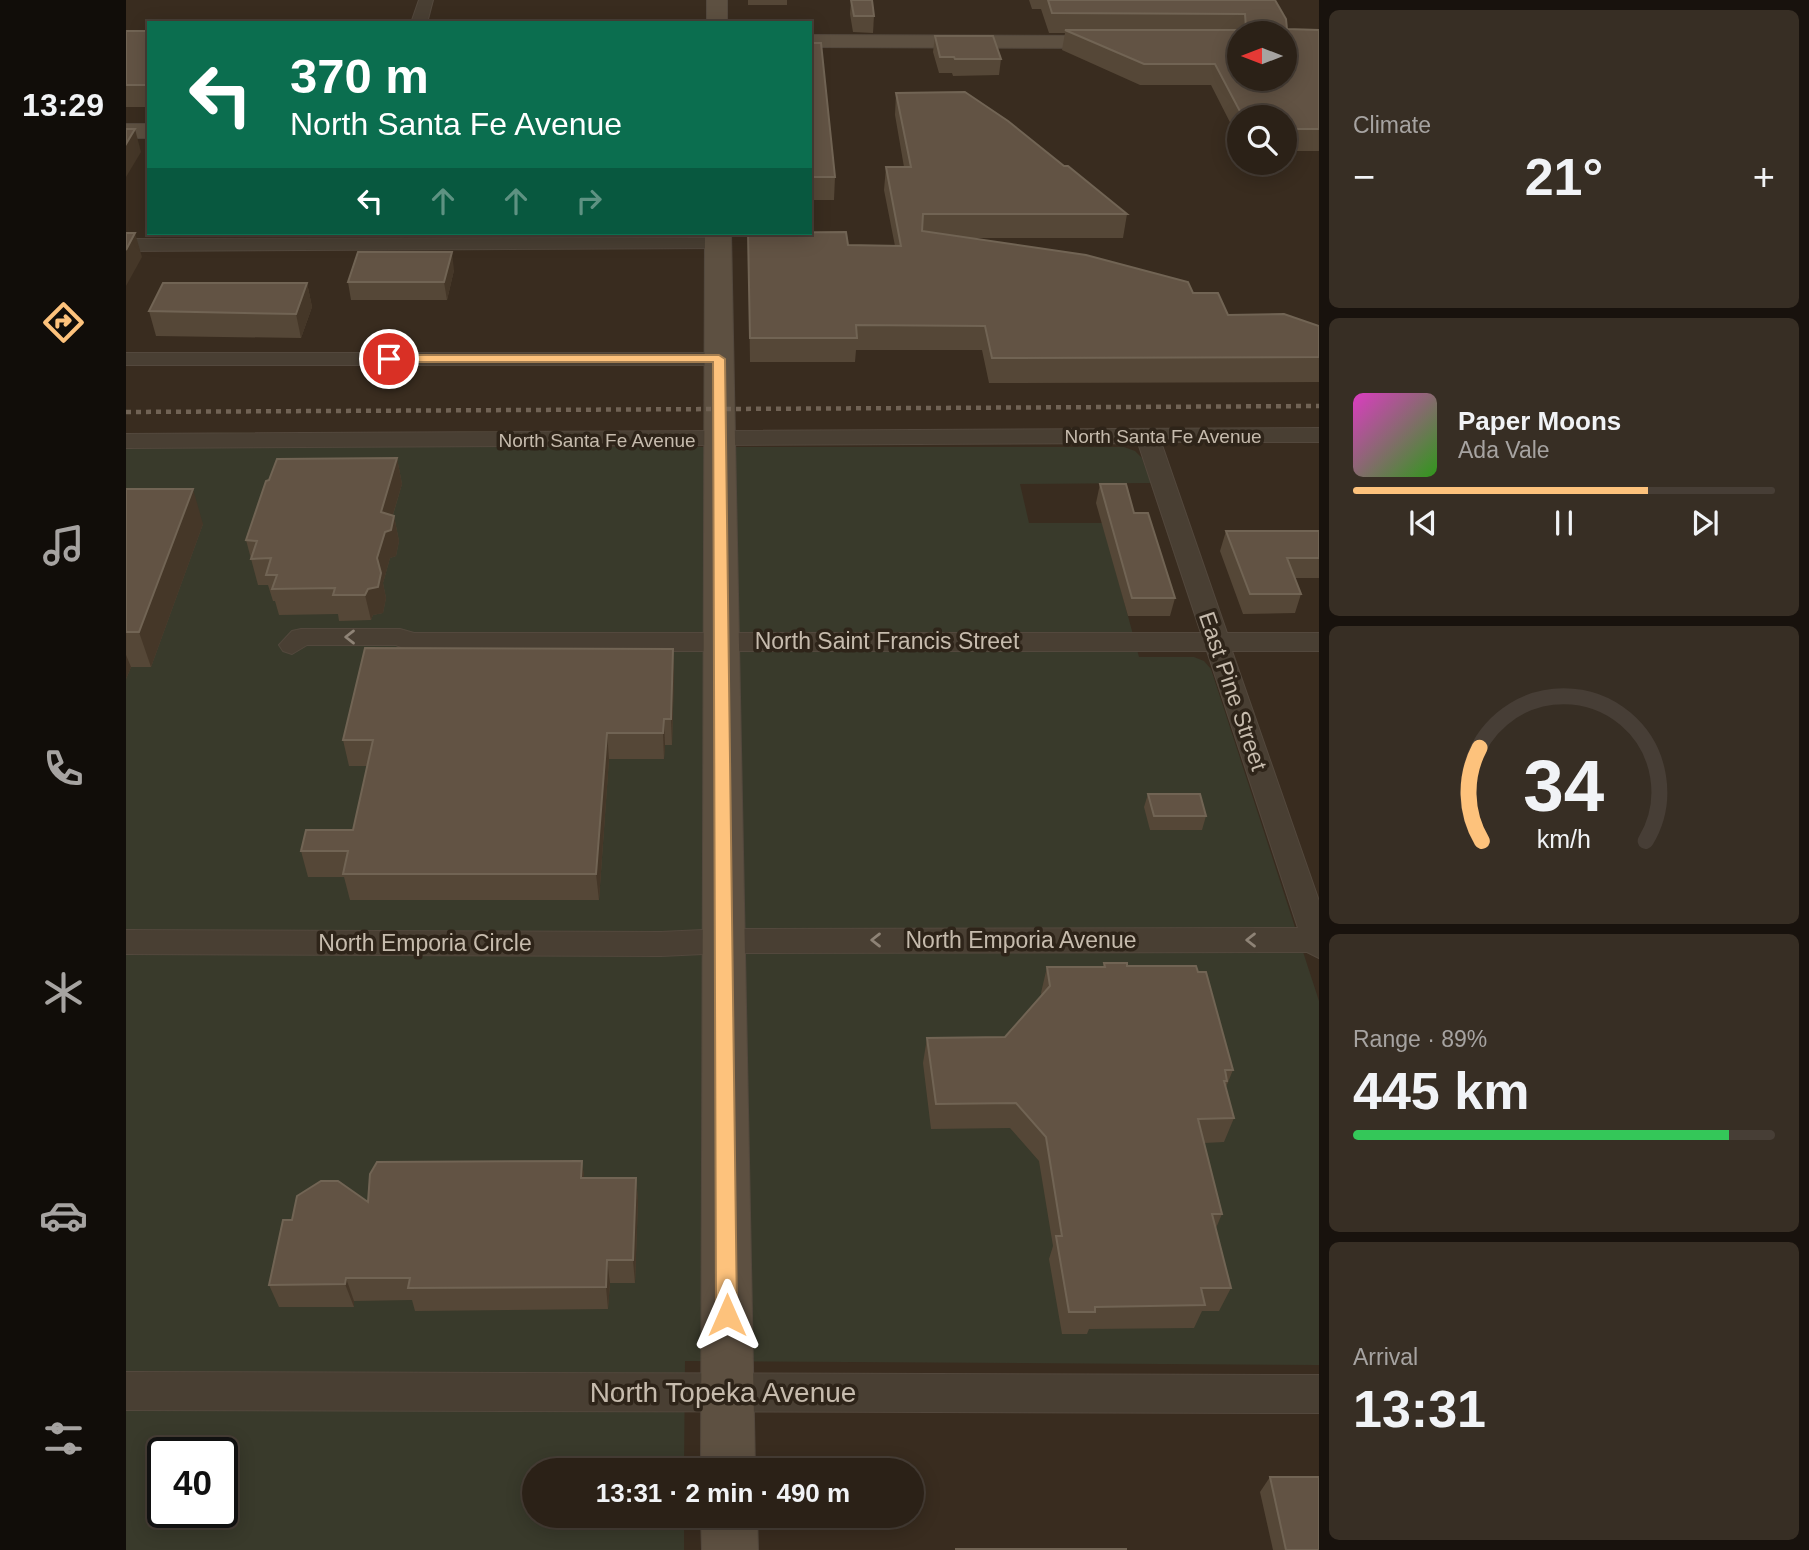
<!DOCTYPE html>
<html lang="en">
<head>
<meta charset="utf-8">
<style>
	body { margin:0; font-family:Arial,sans-serif; background:#372e24; color:#f1f3f6; height:100vh; display:flex; flex-direction:column; font-size:26px; white-space:nowrap }
	* { box-sizing:border-box; margin:0 }
	p { font-size:23px; color:#a6a3a1 }
	.icon { flex:none; width:38px; height:38px; fill:none; stroke:currentColor; stroke-width:2; stroke-linecap:round; stroke-linejoin:round }
	.map { position:relative; flex:1; overflow:hidden }
	.side { display:flex; flex-direction:column; gap:10px; padding:10px; background:#18120d; width:490px }
	.side>* { flex:none }
	.hud { position:absolute; left:21px; top:21px; width:665px; height:214px; border-radius:0px; box-shadow:0 4px 18px #0003,0 0 0 2px #473e36; background:#0b6e4f; color:#fff; overflow:hidden }
	.needle { width:46px; rotate:270deg }
	.controls { position:absolute; left:1101px; top:21px; display:grid; gap:14px }
	.controls a { display:grid; place-items:center; width:70px; height:70px; border-radius:50%; background:#2b2117; box-shadow:0 4px 18px #0003,0 0 0 2px #473e36; font-size:35px }
	.speed { position:absolute; left:21px; top:1437px; display:flex; gap:14px; font-size:35px; font-weight:700; text-align:center }
	.speed>* { display:grid; place-content:center; width:91px; height:91px; border-radius:50%; background:#2b2117; box-shadow:0 4px 18px #0003,0 0 0 2px #473e36; line-height:1 }
	.speed .limit { border:4px solid #111; border-radius:10px; background:#fff; color:#111 }
	.pin { position:absolute; display:grid; place-items:center; width:60px; height:60px; color:#fff; margin:-30px; border:4px solid #fff; border-radius:50%; box-shadow:0 2px 7px #0007 }
	.me { position:absolute; width:77px; margin:-38px; rotate:0deg; stroke-linejoin:round; filter:drop-shadow(0 0 5px #0008) }
	.turn { display:flex; align-items:center; gap:24px; height:147px; padding:0 28px; font-size:32px }
	.turn .icon { width:91px; height:91px; stroke-width:2.5 }
	.turn b { display:block; font-size:49px; line-height:60px }
	.lanes { display:flex; align-items:center; height:66px; padding:0 28px; background:#0003; justify-content:center; gap:35px; direction:ltr }
	.lanes .off { opacity:.35 }
	.big { font-size:52px; font-weight:600; line-height:1.1 }
	.side .card { flex:1; display:flex; flex-direction:column; justify-content:center; gap:10px; min-width:0; padding:0 24px; border-radius:10px; background:#372e24 }
	.side .dial { align-items:center; gap:0 }
	.dial svg { height:182px; overflow:visible; fill:none; stroke:#473e36; stroke-width:7; stroke-linecap:round; text-anchor:middle }
	.dial text { fill:#f1f3f6; stroke:none }
	.song { display:flex; align-items:center; gap:21px }
	.cover { width:84px; height:84px; border-radius:10px; background:linear-gradient(135deg,hsl(310 70% 55%),hsl(110 70% 35%)) }
	.played { height:7px; border-radius:4px; background:linear-gradient(90deg,#fdc27c 70%,#473e36 70%) }
	.keys { display:flex; justify-content:space-around; direction:ltr }
	.heat { display:flex; justify-content:space-between; align-items:center; font-size:38px; direction:ltr }
	.charge { height:10px; border-radius:5px; background:linear-gradient(90deg,#34c759 89%,#473e36 0) }
	.trip { position:absolute; left:396px; top:1458px; width:402px; height:70px; border-radius:35px; background:#2b2117; box-shadow:0 4px 18px #0003,0 0 0 2px #473e36; font-weight:600; line-height:70px; text-align:center }
	main { display:flex; flex:1; min-height:0 }
	.tab-bar { display:flex; flex-direction:column; width:126px; justify-content:space-around; align-items:center; background:#110d09; color:#a6a3a1 }
	.tab-bar .icon { width:49px; height:49px }
	.tab-bar .current { color:#fdc27c }
	.tab-bar b { font-size:32px; color:#f1f3f6 }
	.map>svg:first-child { display:block }
</style>
</head>
<body>
<main>
<nav class="tab-bar">
<b>13:29</b>
<svg class="icon current" aria-label="directions" viewBox="0 0 24 24"><path d="M12 3l9 9-9 9-9-9zM9 14v-3h6M13 9l2 2-2 2"/></svg>
<svg class="icon" aria-label="music" viewBox="0 0 24 24"><path d="M9 18V5l10-2v13"/><circle cx="6" cy="18" r="3"/><circle cx="16" cy="16" r="3"/></svg>
<svg class="icon" aria-label="phone" viewBox="0 0 24 24"><path d="M5 4h4l2 5-3 2q2 4 5 5l2-3 5 2v4C11 20 4 13 5 4z"/></svg>
<svg class="icon" aria-label="climate" viewBox="0 0 24 24"><path d="M12 3v18M4 7l16 10M4 17L20 7"/></svg>
<svg class="icon" aria-label="car" viewBox="0 0 24 24"><path d="M5 17H2v-5l4-1 3-4h7l3 4 3 1v5h-3M9 17h6M6 11h13"/><circle cx="7" cy="17" r="2"/><circle cx="17" cy="17" r="2"/></svg>
<svg class="icon" aria-label="filters" viewBox="0 0 24 24"><path d="M4 7h16M4 17h16"/><circle cx="9" cy="7" r="2"/><circle cx="15" cy="17" r="2"/></svg>
</nav>
<div class="map">
<svg width="1193" height="1550" viewBox="0 0 1193 1550">
	<rect width="100%" height="100%" fill="#392c1f"/>
	<path fill="#393a2b" fill-rule="evenodd" d="M 0,447 L 998,447 L 1009,451 L 1016,458 L 1025,483 L 894,484 L 903,523 L 977,523 L 1013,657 L 1068,657 L 1078,661 L 1085,669 L 1193,1001 L 1193,1365 L 559,1361 L 558,1470 L 408,1470 L 408,1516 L 558,1516 L 558,1550 L 0,1550 ZM 37,1452 L 96,1452 L 96,1512 L 37,1512 Z"/>
	<g fill="none" stroke-linecap="round" stroke-linejoin="round">
		<defs>
			<g id="street">
				<polygon points="293,0 307,0 301,23 285,23"/>
				<polygon points="592,238 601,244 599,248 0,251 0,239"/>
				<polygon points="0,353 593,353 600,355 603,359 600,363 593,365 0,365"/>
				<polygon points="1193,428 1193,442 1035,442 1101,633 1193,633 1193,651 1106,651 1193,901 1193,958 1181,952 598,953 535,956 0,954 0,930 535,932 598,929 1172,928 1081,651 284,651 270,645 181,645 166,654 157,651 153,645 166,631 175,629 274,629 288,633 1075,633 1012,443 0,448 0,434"/>
				<polygon points="0,1372 1193,1375 1193,1413 0,1410"/>
			</g>
			<g id="secondary">
				<rect x="581" y="0" width="20" height="23"/>
				<polygon points="684,35 988,36 996,37 999,42 996,47 988,48 684,47"/>
				<rect x="0" y="124" width="23" height="14"/>
				<polygon points="579,233 605,233 629,1470 575,1470"/>
				<polygon points="575,1516 631,1516 632,1550 576,1550"/>
			</g>
		</defs>
		<use href="#street" stroke="#53483d" stroke-width="2"/>
		<use href="#secondary" stroke="#53483d" stroke-width="2"/>
		<use href="#street" fill="#493f33" fill-rule="evenodd"/>
		<use href="#secondary" fill="#5d5041" fill-rule="evenodd"/>
		<polyline stroke="#716355" stroke-width="4.5" stroke-dasharray="5 5" stroke-linecap="butt" points="0,412 1193,406"/>
	</g>
	<g fill="#554737">
		<rect x="622" y="0" width="39" height="5"/>
		<polygon points="725,0 748,16 747,33 727,32 724,14"/>
		<polygon points="903,0 1149,0 1161,29 1193,30 1193,151 1158,151 1158,117 1113,117 1113,140 1085,85 1014,85 936,50 939,33 923,33 915,9 906,9"/>
		<rect x="0" y="31" width="23" height="76"/>
		<polygon points="809,36 875,59 873,75 827,76 826,73 813,73 807,52"/>
		<polygon points="684,43 709,177 708,200 684,200"/>
		<polygon points="770,93 938,166 1001,214 997,238 841,238 1067,293 1102,315 1193,326 1193,382 863,383 856,350 730,350 729,362 624,362 622,233 722,245 769,246 758,190 760,167 778,167 769,115"/>
		<polygon points="328,270 321,300 225,300 222,282"/>
		<polygon points="181,283 186,307 175,338 30,336 23,311"/>
		<polygon points="271,458 276,484 267,515 268,516 273,541 270,556 264,558 257,583 260,598 257,613 247,615 245,620 213,621 212,614 153,615 149,601 147,601 142,585 132,585 120,540"/>
		<polygon points="974,484 1008,513 1049,598 1044,616 1002,616 970,503"/>
		<polygon points="0,489 77,524 25,667 5,667 0,679"/>
		<polygon points="1100,531 1193,531 1193,578 1169,578 1175,594 1169,613 1117,614 1094,551"/>
		<polygon points="547,649 548,674 546,745 539,745 538,759 483,759 473,900 224,900 218,877 182,877 175,851 227,830 241,766 223,766 217,740"/>
		<polygon points="1022,794 1080,816 1076,830 1024,830 1018,807"/>
		<polygon points="978,963 1001,966 1107,1070 1100,1087 1108,1118 1098,1142 1078,1143 1096,1214 1090,1228 1105,1288 1093,1311 1076,1311 1068,1328 963,1329 961,1334 936,1334 923,1259 927,1246 913,1161 884,1128 805,1129 797,1063 801,1038 879,1037 916,996 915,993 921,967 977,967"/>
		<polygon points="456,1161 458,1178 510,1178 512,1201 509,1283 484,1283 482,1309 289,1311 286,1300 228,1301 228,1307 153,1307 143,1285 166,1220"/>
		<polygon points="1144,1477 1193,1550 1147,1550 1134,1492"/>
	</g>
	<g fill="#453728">
		<polygon points="9,129 15,152 0,177 0,144"/>
		<polygon points="9,233 16,257 0,286 0,250"/>
		<polygon points="326,252 328,270 321,300 318,282"/>
		<polygon points="181,283 186,307 175,338 170,314"/>
		<polygon points="271,458 276,484 262,531 268,516 273,541 270,556 264,558 257,583 260,598 257,613 247,615 245,620 239,595 251,558 255,512"/>
		<polygon points="67,489 77,524 25,667 13,632"/>
		<polygon points="547,649 548,674 546,745 545,719"/>
		<polygon points="0,655 5,667 0,679"/>
		<polygon points="538,719 539,745 538,759 537,733"/>
		<polygon points="481,733 483,759 473,900 470,874"/>
		<polygon points="456,1161 459,1185 455,1178"/>
		<polygon points="510,1178 512,1201 509,1283 507,1260"/>
		<polygon points="481,1260 484,1283 482,1309 480,1287"/>
		<polygon points="220,1278 228,1301 228,1307 219,1284"/>
	</g>
	<g fill="#625344" stroke="#716454" stroke-width="2" fill-rule="evenodd">
		<polygon points="725,0 746,0 748,16 728,16"/>
		<path d="M 922,0 L 1149,0 L 1160,19 L 1161,29 L 1193,30 L 1193,129 L 1158,129 L 1158,117 L 1117,117 L 1089,64 L 1018,64 L 939,30 L 1118,30 L 1120,28 L 1119,14 L 926,13 ZM 1113,33 L 1158,33 L 1158,79 L 1113,79 Z"/>
		<rect x="0" y="31" width="23" height="54"/>
		<polygon points="809,36 867,36 875,59 829,59 828,57 814,57"/>
		<polygon points="684,43 695,43 709,177 684,177"/>
		<polygon points="839,92 882,121 938,166 942,166 1001,214 797,214 796,231 960,255 1062,282 1067,293 1092,293 1102,315 1158,314 1193,326 1193,357 866,358 859,326 730,325 731,338 624,338 622,233 720,232 722,245 775,246 760,167 785,167 770,93"/>
		<polygon points="0,129 9,129 0,144"/>
		<polygon points="0,233 9,233 0,250"/>
		<polygon points="232,252 326,252 318,282 222,282"/>
		<polygon points="37,283 181,283 170,314 23,311"/>
		<polygon points="271,458 255,512 268,516 265,530 259,532 251,558 255,573 252,587 242,589 239,595 207,595 209,588 146,589 151,575 140,575 145,558 125,559 131,541 120,540 140,481 143,480 151,459"/>
		<polygon points="974,484 1000,484 1008,513 1022,513 1049,598 1006,598"/>
		<polygon points="0,489 67,489 13,632 0,632"/>
		<polygon points="1100,531 1193,531 1193,558 1161,558 1175,594 1124,594"/>
		<polygon points="239,648 547,649 545,719 538,719 537,733 481,733 470,874 217,874 222,851 175,851 180,830 227,830 247,740 217,740"/>
		<polygon points="1022,794 1074,794 1080,816 1028,816"/>
		<polygon points="978,963 1001,963 1001,966 1070,966 1072,972 1080,972 1107,1070 1099,1070 1101,1081 1098,1081 1108,1118 1072,1119 1096,1214 1086,1214 1105,1288 1075,1288 1079,1305 969,1307 969,1312 943,1312 930,1236 936,1236 920,1137 890,1103 810,1104 801,1038 879,1037 924,986 921,967 979,967"/>
		<polygon points="456,1161 455,1178 510,1178 507,1260 481,1260 480,1287 282,1288 284,1278 220,1278 219,1284 143,1285 157,1220 166,1220 171,1196 195,1181 212,1181 242,1202 244,1174 251,1162"/>
		<polygon points="1144,1477 1193,1477 1193,1550 1160,1550"/>
		<rect x="830" y="1549" width="170" height="1"/>
	</g>
	<defs><path id="oneway-chevron" d="M-2-3.5L2.5 0L-2 3.5" fill="none" stroke-width="1.6" stroke-linecap="round" stroke-linejoin="round" transform="scale(1.75)"/></defs>
	<g stroke="#8e8376">
		<use href="#oneway-chevron" transform="translate(224 637) rotate(-180)"/>
		<use href="#oneway-chevron" transform="translate(750 940) rotate(180)"/>
		<use href="#oneway-chevron" transform="translate(1125 940) rotate(180)"/>
	</g>
	<polygon fill="#fdc27c" stroke="#a47e51" stroke-width="2" points="593,355 599,359 611,1315 608,1322 601,1325 593,1322 590,1315 587,362 263,362 257,359 263,355"/>
	<g text-anchor="middle" stroke-width="7" stroke-linejoin="round" paint-order="stroke">
		<g font-size="19" fill="#c6bbad" stroke="#2e2419">
			<text x="1037" y="443">North Santa Fe Avenue</text>
			<text x="471" y="447">North Santa Fe Avenue</text>
		</g>
		<g font-size="23" fill="#c6bbad" stroke="#2e2419">
			<text x="761" y="649">North Saint Francis Street</text>
			<text transform="translate(1107 691) rotate(71)" y="8">East Pine Street</text>
			<text x="895" y="948">North Emporia Avenue</text>
			<text x="299" y="951">North Emporia Circle</text>
		</g>
		<g font-size="28" fill="#c6bbad" stroke="#2e2419">
			<text x="597" y="1402">North Topeka Avenue</text>
		</g>
	</g>
</svg>
<div class="controls">
<a><svg class="needle" viewBox="-14 -14 28 28"><path d="M0-13l5 13h-10z" fill="#e53935"/><path d="M0 13l5-13h-10z" fill="#a6a3a1"/></svg></a>
<a><svg class="icon" aria-label="search" viewBox="0 0 24 24"><circle cx="10" cy="10" r="6"/><path d="M15 15l6 6"/></svg></a>
</div>
<div class="speed"><div class="limit">40</div></div>
<div class="pin" style="left:263px;top:359px;background:#d93025"><svg class="icon" aria-label="arrive" viewBox="0 0 24 24"><path d="M6 21V4h12l-3 4 3 4H6"/></svg></div>
<svg class="me" style="left:601px;top:1315px" viewBox="-20 -20 40 40"><path d="M0-17L14 15 0 8-14 15z" fill="#fdc27c" stroke="#fff" stroke-width="4"/></svg>
<div class="trip">13:31 · 2 min · 490 m</div>
<div class="hud">
<div class="turn"><svg class="icon" aria-label="left" viewBox="0 0 24 24"><path d="M17 20v-9H6M10 6l-5 5 5 5"/></svg><div><b>370 m</b>North Santa Fe Avenue</div></div>
<div class="lanes"><svg class="icon" aria-label="left" viewBox="0 0 24 24"><path d="M17 20v-9H6M10 6l-5 5 5 5"/></svg><svg class="icon off" aria-label="ahead" viewBox="0 0 24 24"><path d="M12 20V5M6 11l6-6 6 6"/></svg><svg class="icon off" aria-label="ahead" viewBox="0 0 24 24"><path d="M12 20V5M6 11l6-6 6 6"/></svg><svg class="icon off" aria-label="right" viewBox="0 0 24 24"><path d="M7 20v-9h11M14 6l5 5-5 5"/></svg></div>
</div>
</div>
<section class="side">
<div class="card"><p>Climate</p>
<div class="heat"><a>−</a><b class="big">21°</b><a>+</a></div>
</div>
<div class="card">
<div class="song"><i class="cover"></i><div><b>Paper Moons</b><p>Ada Vale</p></div></div>
<div class="played"></div>
<div class="keys"><svg class="icon" aria-label="previous" viewBox="0 0 24 24"><path d="M18 5L8 12l10 7zM5 5v14"/></svg><svg class="icon" aria-label="pause" viewBox="0 0 24 24"><path d="M8 5v14M16 5v14"/></svg><svg class="icon" aria-label="next" viewBox="0 0 24 24"><path d="M6 5l10 7-10 7zM19 5v14"/></svg></div>
</div>
<div class="card dial"><svg viewBox="0 0 100 80">
<path d="M14 69A42 42 0 1 1 86 69"/>
<path d="M14 69A42 42 0 0 1 13 28" stroke="#fdc27c"/>
<text x="50" y="56" font-size="32" font-weight="700">34</text>
<text x="50" y="72" font-size="11">km/h</text>
</svg></div>
<div class="card"><p>Range · 89%</p><b class="big">445 km</b><div class="charge"></div></div>
<div class="card"><p>Arrival</p><b class="big">13:31</b></div>
</section>
</main>
</body>
</html>
